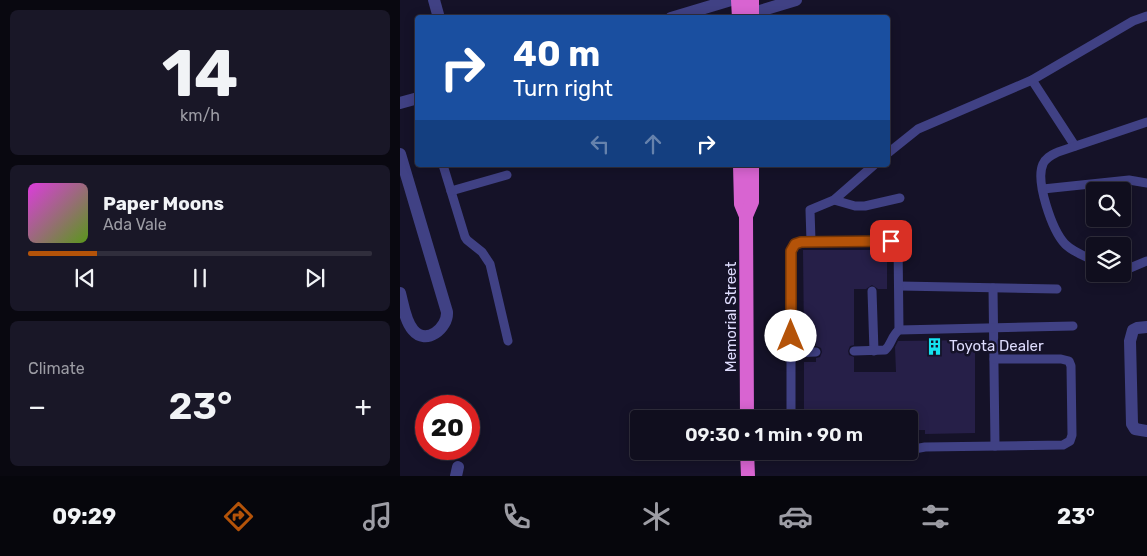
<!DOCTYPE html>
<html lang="en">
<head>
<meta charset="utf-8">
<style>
	body { margin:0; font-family:Rubik,sans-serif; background:#191727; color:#f1f3f6; height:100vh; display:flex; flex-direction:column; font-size:19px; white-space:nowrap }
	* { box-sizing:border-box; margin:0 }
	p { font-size:16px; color:#9c9ca4 }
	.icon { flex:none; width:28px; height:28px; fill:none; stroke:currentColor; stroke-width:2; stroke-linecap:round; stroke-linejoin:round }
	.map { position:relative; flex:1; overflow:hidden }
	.panel { display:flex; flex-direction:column; gap:10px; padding:10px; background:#090810; width:400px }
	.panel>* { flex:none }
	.guide { position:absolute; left:15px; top:15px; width:475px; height:152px; border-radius:5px; box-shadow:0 2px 12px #0003,0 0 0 1px #302e3c; background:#1a4fa0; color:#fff; overflow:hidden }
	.tools { position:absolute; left:686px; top:182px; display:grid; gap:10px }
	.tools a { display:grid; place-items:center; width:45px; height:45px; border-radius:5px; background:#100e1e; box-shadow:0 2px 12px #0003,0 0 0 1px #302e3c; font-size:25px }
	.speed { position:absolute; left:15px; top:395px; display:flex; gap:10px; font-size:25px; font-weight:700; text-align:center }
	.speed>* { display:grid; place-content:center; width:65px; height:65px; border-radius:50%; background:#100e1e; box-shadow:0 2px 12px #0003,0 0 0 1px #302e3c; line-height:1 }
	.speed .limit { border:8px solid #d22; background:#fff; color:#111 }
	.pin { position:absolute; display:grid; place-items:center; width:42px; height:42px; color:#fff; margin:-21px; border-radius:10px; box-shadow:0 2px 8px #0006 }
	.me { position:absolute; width:55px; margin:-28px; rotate:0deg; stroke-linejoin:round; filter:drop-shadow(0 0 4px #0008) }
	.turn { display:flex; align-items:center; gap:18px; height:105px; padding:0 15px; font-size:22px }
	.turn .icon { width:65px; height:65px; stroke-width:2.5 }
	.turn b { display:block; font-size:35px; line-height:42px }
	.lanes { display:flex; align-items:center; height:48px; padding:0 15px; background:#0003; justify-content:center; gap:25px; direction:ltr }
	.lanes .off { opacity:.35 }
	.big { font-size:38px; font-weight:600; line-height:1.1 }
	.panel .tile { flex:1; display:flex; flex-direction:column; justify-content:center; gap:8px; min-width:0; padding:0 18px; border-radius:8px; background:#191727 }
	.panel .dial { align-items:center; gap:0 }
	.dial b { font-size:65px; line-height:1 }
	.song { display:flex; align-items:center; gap:15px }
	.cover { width:60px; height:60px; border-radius:8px; background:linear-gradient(135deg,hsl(300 70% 55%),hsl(90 70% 35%)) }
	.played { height:5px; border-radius:2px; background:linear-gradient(90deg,#b45309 20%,#302e3c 20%) }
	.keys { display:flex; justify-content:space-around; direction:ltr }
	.heat { display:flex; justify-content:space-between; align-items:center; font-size:28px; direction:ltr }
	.trip { position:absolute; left:230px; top:410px; width:288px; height:50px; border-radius:5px; background:#100e1e; box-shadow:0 2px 12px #0003,0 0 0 1px #302e3c; font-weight:600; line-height:50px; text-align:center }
	.tab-bar { display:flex; height:80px; justify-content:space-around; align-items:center; background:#06060c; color:#9c9ca4 }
	.tab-bar .icon { width:35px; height:35px }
	.tab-bar .current { color:#b45309 }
	.tab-bar b { font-size:22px; color:#f1f3f6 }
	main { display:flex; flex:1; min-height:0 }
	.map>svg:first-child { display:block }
</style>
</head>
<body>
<main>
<section class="panel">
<div class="tile dial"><b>14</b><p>km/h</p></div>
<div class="tile">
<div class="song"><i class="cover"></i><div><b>Paper Moons</b><p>Ada Vale</p></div></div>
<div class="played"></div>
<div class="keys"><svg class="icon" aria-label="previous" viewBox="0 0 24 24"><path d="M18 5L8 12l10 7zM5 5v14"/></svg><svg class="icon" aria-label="pause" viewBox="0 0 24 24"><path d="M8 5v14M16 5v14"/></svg><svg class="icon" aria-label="next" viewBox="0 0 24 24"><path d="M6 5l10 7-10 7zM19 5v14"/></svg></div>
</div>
<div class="tile"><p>Climate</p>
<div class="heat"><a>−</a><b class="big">23°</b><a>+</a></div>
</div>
</section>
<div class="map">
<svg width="747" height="476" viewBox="0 0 747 476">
	<rect width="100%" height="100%" fill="#151228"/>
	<polygon fill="#261f48" points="403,250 477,250 477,252 487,252 487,289 478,289 472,285 466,289 454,289 454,345 450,346 448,351 449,355 454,357 454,372 496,372 495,347 498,341 575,340 575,433 525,434 525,430 509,430 509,419 404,419 404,362 416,362 416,358 420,357 422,352 421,348 416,346 416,337 404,337"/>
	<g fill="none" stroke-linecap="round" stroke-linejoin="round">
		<g stroke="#404184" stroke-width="9">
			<polyline points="632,80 675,146"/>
			<polyline points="488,153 518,129 632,80 733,21 747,16"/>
			<polyline points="43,165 65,237 67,240 82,252 90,264 108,341"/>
			<polyline points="643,189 729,180 747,183"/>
			<polyline points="51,191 107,175"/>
			<polyline points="434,200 455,206 465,206 500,198"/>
			<polyline points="411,241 410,210 434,200 474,165"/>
			<path d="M 695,261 C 684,256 673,252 665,244 C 652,230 635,181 643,164 C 646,157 652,155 658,152 L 747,122"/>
			<polyline points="722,268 730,268 747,261"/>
			<polyline points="500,286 657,289"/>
			<polyline points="593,288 595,446"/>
			<polyline points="472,291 474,351"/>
			<path d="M 454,351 L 485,350 C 492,344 491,336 499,330 L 673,326"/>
			<polyline points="391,353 416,352"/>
			<path d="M 391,419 L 391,251 C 393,241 401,242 411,241 L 491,241 L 498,242 L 499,330"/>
			<polyline points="509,450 525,447 663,445 670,441 672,435 671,366 669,361 661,359 594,359"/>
			<polyline points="393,451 400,456 486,456 504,451"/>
		</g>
		<g stroke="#404184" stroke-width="12">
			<polyline points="34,0 39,18"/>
			<path d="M 0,154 L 47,312 C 48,328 26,346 13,330 C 5,321 3,304 0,293"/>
			<polyline points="747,327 737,328 733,330 730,341 732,424 735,429 747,431"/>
			<polyline points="56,476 58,467"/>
		</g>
		<g stroke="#404184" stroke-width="12">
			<polyline points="343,16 396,0"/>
			<polyline points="271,18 331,0"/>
			<polyline points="0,103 18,98"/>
		</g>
		<g stroke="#d864d1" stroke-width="14">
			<polyline points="338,0 339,18"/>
			<polyline points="352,0 352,18"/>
			<polyline points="340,165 341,204 346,216"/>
			<polyline points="347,419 346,216 352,202 352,165"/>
			<polyline points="347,451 348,476"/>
		</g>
	</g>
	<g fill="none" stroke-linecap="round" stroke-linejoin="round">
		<defs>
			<polyline id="route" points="391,336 391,251 395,244 401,242 491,241"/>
		</defs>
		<use href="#route" stroke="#753606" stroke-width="12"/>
		<use href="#route" stroke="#b45309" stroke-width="9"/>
	</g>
	<defs>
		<symbol id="building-bare" viewBox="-9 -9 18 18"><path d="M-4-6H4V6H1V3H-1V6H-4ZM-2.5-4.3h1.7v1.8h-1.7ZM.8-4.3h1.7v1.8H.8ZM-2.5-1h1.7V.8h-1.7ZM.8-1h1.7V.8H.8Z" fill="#15e3ef" stroke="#151228" stroke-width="2.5" paint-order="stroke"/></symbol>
	</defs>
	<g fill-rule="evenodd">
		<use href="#building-bare" x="522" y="334" width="25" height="25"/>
	</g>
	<g text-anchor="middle" stroke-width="5" stroke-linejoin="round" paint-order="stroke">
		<g font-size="15" fill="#dedcfd" stroke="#151228">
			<text transform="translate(331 317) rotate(-90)" y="5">Memorial Street</text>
		</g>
		<g font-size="15" fill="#dedcfd" stroke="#151228" text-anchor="start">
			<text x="549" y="351">Toyota Dealer</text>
		</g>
	</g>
</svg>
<div class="tools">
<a><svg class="icon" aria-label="search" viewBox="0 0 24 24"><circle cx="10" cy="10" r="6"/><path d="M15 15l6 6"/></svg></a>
<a><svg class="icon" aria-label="layers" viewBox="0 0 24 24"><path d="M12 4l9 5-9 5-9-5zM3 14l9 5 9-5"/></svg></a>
</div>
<div class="speed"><div class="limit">20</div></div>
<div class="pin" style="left:491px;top:241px;background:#d93025"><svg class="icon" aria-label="arrive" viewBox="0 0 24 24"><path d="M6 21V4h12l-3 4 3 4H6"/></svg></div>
<svg class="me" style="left:391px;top:336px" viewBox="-20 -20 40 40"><circle r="19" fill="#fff"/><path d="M0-13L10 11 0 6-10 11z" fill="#b45309"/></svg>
<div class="trip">09:30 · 1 min · 90 m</div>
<div class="guide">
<div class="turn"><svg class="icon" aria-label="right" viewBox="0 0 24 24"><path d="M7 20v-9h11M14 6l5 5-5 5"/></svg><div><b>40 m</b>Turn right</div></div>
<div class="lanes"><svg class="icon off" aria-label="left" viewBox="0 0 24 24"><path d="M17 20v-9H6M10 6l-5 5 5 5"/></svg><svg class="icon off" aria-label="ahead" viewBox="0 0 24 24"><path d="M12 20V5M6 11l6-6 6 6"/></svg><svg class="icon" aria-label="right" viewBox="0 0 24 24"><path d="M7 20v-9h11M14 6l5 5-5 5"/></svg></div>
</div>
</div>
</main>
<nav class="tab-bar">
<b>09:29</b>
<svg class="icon current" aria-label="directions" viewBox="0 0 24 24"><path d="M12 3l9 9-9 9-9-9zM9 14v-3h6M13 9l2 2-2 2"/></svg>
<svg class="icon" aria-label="music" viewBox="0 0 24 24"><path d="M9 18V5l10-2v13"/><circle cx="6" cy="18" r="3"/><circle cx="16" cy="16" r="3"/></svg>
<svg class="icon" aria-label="phone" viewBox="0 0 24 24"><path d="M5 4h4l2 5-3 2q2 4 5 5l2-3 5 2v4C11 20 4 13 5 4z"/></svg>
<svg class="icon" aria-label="climate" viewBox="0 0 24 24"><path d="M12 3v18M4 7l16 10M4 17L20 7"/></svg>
<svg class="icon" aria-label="car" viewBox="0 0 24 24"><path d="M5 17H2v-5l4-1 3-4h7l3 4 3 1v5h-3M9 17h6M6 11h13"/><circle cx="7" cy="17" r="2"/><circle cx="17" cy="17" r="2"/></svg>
<svg class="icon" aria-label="filters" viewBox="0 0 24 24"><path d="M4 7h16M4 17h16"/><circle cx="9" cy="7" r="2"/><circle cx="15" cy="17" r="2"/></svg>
<b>23°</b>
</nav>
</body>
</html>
